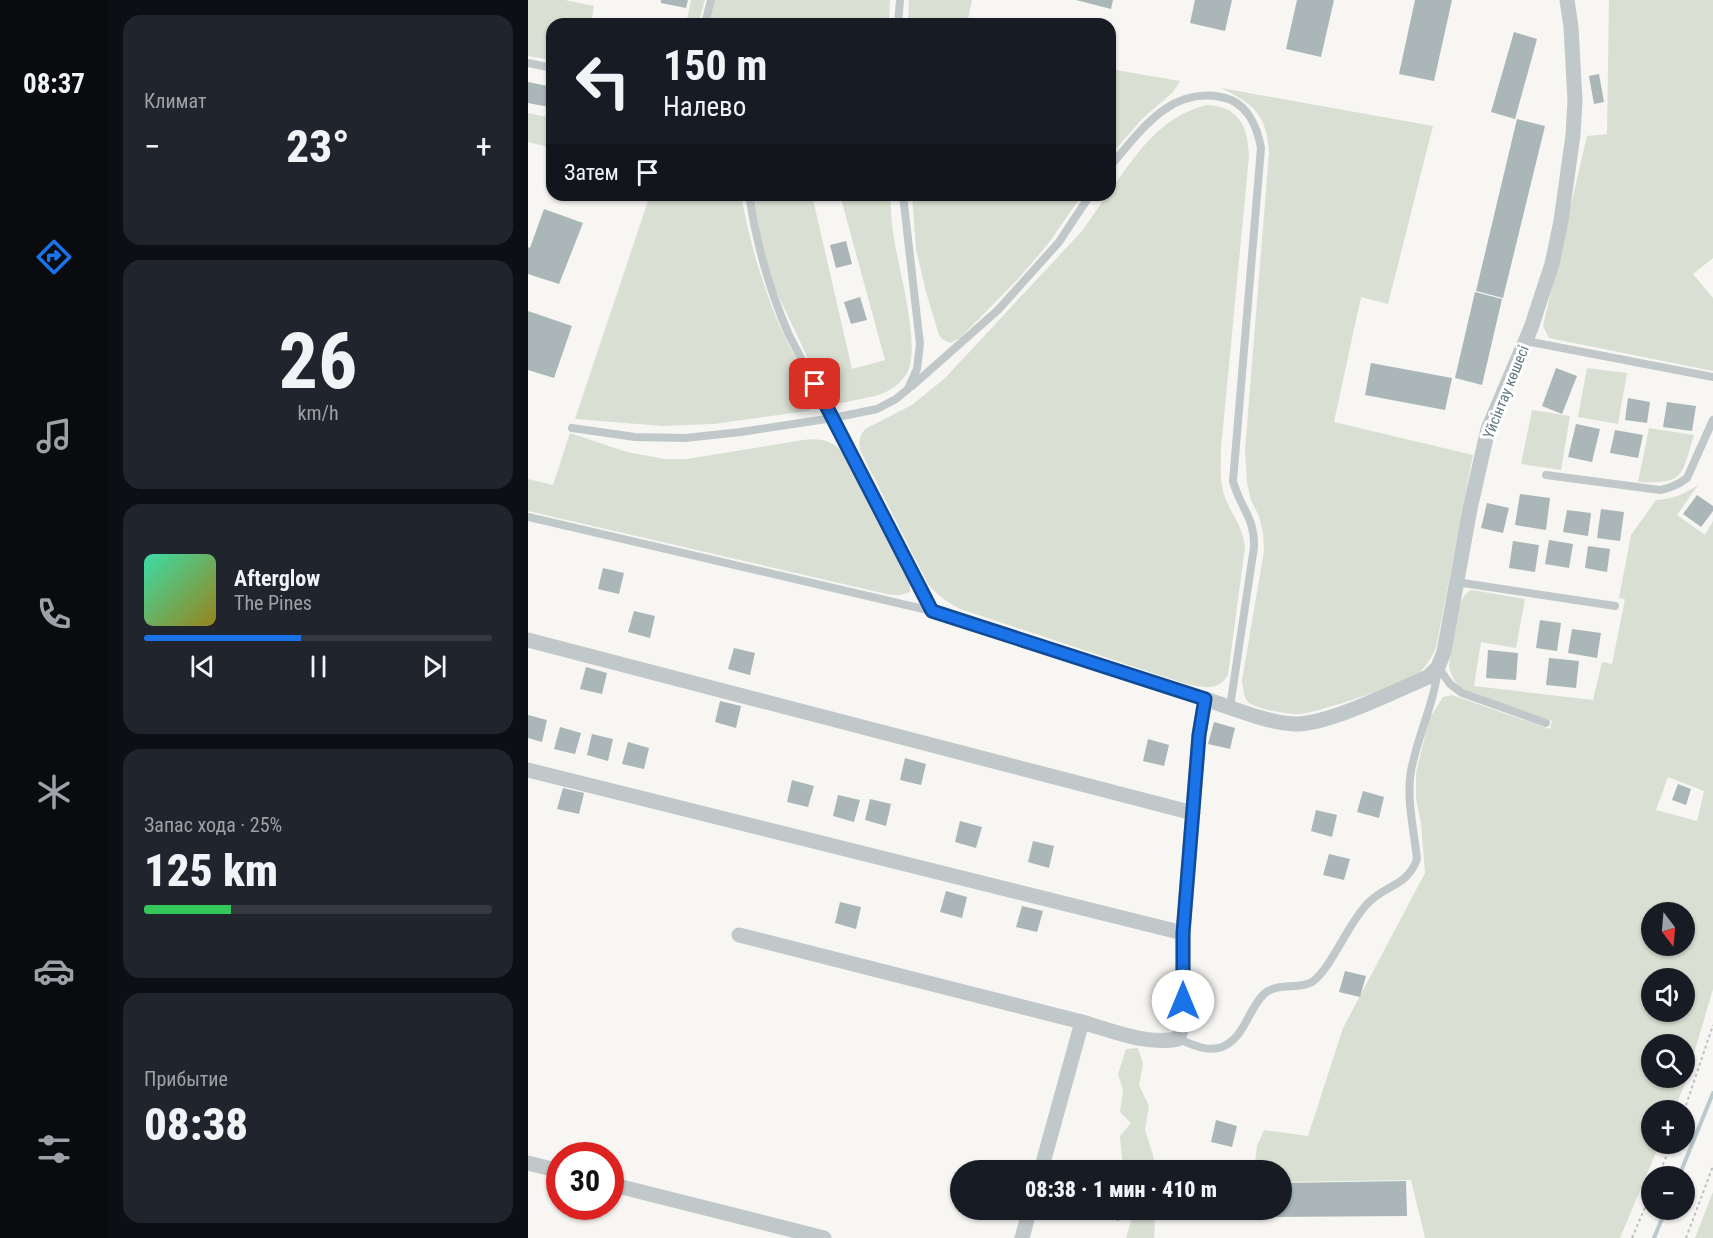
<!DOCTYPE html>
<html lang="ru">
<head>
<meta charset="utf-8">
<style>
	body { margin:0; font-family:"Roboto Condensed",sans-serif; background:#20242c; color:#f1f3f6; height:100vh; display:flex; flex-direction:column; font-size:22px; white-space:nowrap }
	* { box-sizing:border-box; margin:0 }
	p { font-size:20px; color:#9ea1a6 }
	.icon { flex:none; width:33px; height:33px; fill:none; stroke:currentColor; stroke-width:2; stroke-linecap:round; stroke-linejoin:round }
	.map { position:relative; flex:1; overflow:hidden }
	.drawer { display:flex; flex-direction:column; gap:15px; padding:15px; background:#0d0f14; width:420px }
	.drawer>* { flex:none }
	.banner { position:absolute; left:18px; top:18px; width:570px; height:183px; border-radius:18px; box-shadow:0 2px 4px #0004; background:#171b24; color:#f1f3f6; overflow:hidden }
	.needle { width:39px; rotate:164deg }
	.controls { position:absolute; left:1113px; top:902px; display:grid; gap:12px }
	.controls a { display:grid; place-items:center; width:54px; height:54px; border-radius:50%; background:#171b24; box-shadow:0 2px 4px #0004; font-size:30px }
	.speed { position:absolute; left:18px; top:1142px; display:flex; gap:12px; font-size:30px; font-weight:700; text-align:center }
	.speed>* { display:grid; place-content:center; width:78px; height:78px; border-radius:50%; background:#171b24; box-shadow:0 2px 4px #0004; line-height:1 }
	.speed .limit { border:9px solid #d22; background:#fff; color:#111 }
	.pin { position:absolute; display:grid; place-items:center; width:51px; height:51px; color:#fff; margin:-26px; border-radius:12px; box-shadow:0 3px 9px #0006 }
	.me { position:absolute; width:66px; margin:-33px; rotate:0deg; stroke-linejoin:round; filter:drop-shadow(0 0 4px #0008) }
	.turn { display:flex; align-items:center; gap:21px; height:126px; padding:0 18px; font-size:27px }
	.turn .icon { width:78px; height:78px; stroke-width:2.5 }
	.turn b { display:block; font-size:42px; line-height:51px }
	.then { display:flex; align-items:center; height:57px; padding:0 18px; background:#0003; gap:12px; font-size:22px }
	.big { font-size:45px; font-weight:800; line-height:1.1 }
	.drawer .tile { flex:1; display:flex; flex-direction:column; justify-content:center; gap:9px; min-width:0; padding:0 21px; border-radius:18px; background:#20242c }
	.drawer .dial { align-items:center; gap:0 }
	.dial b { font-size:78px; line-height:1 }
	.song { display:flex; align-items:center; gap:18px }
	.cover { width:72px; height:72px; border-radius:9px; background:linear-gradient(135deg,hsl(160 70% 55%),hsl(50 70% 35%)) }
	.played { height:6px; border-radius:3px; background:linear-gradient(90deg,#1a73e8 45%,#363941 45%) }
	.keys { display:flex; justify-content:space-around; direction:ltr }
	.heat { display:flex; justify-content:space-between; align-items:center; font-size:33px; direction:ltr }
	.charge { height:9px; border-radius:4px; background:linear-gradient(90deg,#34c759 25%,#363941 0) }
	.trip { position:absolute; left:422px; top:1160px; width:342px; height:60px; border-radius:30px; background:#171b24; box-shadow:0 2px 4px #0004; font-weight:800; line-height:60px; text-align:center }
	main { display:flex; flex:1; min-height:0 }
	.dock { display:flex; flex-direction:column; width:108px; justify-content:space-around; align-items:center; background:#090b0e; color:#9ea1a6 }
	.dock .icon { width:42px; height:42px }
	.dock .selected { color:#1a73e8 }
	.dock b { font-size:27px; color:#f1f3f6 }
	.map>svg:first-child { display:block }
</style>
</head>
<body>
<main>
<nav class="dock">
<b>08:37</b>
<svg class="icon selected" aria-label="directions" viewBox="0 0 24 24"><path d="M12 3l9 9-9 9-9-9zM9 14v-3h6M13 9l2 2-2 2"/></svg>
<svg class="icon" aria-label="music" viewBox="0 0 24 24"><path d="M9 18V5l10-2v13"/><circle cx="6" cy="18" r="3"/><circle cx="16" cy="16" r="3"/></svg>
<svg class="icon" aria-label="phone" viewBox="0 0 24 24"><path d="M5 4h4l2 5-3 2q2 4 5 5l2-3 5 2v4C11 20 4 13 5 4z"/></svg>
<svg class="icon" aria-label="climate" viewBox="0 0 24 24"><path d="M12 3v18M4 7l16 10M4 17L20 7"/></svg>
<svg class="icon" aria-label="car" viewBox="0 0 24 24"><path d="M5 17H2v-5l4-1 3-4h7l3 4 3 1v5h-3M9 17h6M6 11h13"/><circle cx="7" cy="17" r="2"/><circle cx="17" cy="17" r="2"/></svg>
<svg class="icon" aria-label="filters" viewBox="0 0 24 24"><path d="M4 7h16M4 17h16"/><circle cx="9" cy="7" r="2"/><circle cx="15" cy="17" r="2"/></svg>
</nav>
<section class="drawer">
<div class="tile"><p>Климат</p>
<div class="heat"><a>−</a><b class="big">23°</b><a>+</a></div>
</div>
<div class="tile dial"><b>26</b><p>km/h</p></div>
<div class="tile">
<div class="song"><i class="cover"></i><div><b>Afterglow</b><p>The Pines</p></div></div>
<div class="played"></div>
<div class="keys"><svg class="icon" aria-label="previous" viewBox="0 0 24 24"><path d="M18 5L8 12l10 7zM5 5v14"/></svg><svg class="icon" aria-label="pause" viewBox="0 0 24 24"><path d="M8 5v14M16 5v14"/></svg><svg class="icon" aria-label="next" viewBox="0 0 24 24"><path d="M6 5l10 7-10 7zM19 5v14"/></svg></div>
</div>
<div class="tile"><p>Запас хода · 25%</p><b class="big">125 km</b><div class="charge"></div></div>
<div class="tile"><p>Прибытие</p><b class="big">08:38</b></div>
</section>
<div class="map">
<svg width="1185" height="1238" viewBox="0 0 1185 1238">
	<rect width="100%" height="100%" fill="#f7f6f3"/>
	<g fill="#dadfd3" fill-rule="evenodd">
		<polygon points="0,0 37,0 66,6 63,24 24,24 24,60 0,56"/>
		<polygon points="163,0 177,0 170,24 158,24"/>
		<polygon points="187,0 362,0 361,24 181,24"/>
		<polygon points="381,0 444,0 439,24 380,24"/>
		<polygon points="1081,0 1185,0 1185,258 1165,274 1185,298 1185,371 1031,340 1021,338 1015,326 1059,136 1079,134"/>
		<polygon points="582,69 652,81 645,92 614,119 582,156"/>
		<path d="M 693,88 L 905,126 L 860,304 L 833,297 L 806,422 L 945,455 L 908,648 C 904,656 900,664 893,671 C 878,684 794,711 773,714 C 762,715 727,709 720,702 C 715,696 715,687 714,680 L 736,551 L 735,533 L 731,516 L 723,500 L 719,483 L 717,450 L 741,153 C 739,115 726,104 693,88 Z"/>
		<path d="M 678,105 C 710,106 720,125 721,156 L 693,449 C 693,466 691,483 698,500 C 706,518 714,526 717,547 L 700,675 C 689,693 673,687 655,683 L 432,609 C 419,602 409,595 400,584 L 333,452 C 330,443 331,437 337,429 L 384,405 L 417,378 L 554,231 L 579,195 L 582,195 L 582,191 C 609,154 630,118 678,105 Z"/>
		<polygon points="0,113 24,118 24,148 0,142"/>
		<path d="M 122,195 L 213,195 C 221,239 233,282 251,324 C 262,350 278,373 288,399 L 285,408 L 280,411 L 186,424 L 135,426 L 47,419 Z"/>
		<path d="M 224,195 L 284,195 L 324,369 L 357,360 L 312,195 L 362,195 C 363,207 363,220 365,232 C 369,263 394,348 379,373 C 368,391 351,396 332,399 C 320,402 307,407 298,397 L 243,280 L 230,233 Z"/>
		<polygon points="384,195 554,195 520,244 490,279 432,338 422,343 414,339 411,335 398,292 388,249"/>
		<polygon points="1059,368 1099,373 1090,424 1050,417"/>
		<polygon points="1004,410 1042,416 1033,470 993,464"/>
		<path d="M 1121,428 L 1166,435 C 1153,477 1157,484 1110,482 Z"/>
		<path d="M 42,433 L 99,452 L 137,459 L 159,459 L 275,440 C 292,438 304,440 316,453 L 382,582 L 382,592 L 372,595 L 363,595 L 0,511 L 0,479 L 25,485 Z"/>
		<path d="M 1170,485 L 1149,515 L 1177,535 L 1185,521 L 1185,989 L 1158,1081 L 1146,1110 L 1124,1110 L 1124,1143 L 1132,1143 L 1092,1238 L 897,1238 L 883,1180 L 753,1182 L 753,1170 L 726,1170 L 729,1146 L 736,1130 L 780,1136 L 815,1028 L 897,873 L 893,823 L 888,799 L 888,773 L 901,719 L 915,697 L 924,695 L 1022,729 L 1024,721 C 1000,712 949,700 931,686 C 925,680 922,673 921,665 L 932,605 C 935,598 937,592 944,590 L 997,599 L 988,648 L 953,642 L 946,686 L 1065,700 L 1074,662 L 1084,664 L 1097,599 L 1091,598 L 1103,535 L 1128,500 C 1145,499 1156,494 1170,485 ZM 1140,777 L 1176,791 L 1169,821 L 1128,810 ZM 1124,912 L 1156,912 L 1156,945 L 1124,945 ZM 1124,978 L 1156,978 L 1156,1011 L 1124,1011 ZM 1124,1044 L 1156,1044 L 1156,1077 L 1124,1077 Z"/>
		<polygon points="610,1048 615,1064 611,1085 621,1106 617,1130 625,1155 628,1170 595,1170 592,1136 603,1123 592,1112 595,1090 590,1074 598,1049"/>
		<polygon points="1185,1192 1185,1238 1167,1238"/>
		<polygon points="599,1209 619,1209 615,1215 627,1220 626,1238 598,1238 603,1221"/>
	</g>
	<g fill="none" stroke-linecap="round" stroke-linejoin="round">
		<g stroke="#bacacc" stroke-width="4">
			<polyline points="1151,1176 1185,1093"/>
			<polyline points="1126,1238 1138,1209"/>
		</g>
	</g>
	<g fill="#aab6b8">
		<polygon points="133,0 160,0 158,8 133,3"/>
		<polygon points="548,0 585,0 583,9"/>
		<polygon points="667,0 704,0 697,31 662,23"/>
		<polygon points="769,0 806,0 793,57 758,49"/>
		<polygon points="887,0 924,0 906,81 871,74"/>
		<polygon points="986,32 1009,39 987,119 963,112"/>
		<polygon points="1071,74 1076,102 1066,104 1061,76"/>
		<polygon points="0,82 24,87 21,107 0,103"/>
		<polygon points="989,119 1017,126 975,298 948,291"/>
		<polygon points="16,209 55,223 31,284 0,274 0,247 2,248"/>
		<polygon points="318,241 324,264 308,268 302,245"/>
		<polygon points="947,292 974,299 954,385 927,378"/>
		<polygon points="332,297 339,320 323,324 316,302"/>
		<polygon points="0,311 44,326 26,378 0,370"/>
		<polygon points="843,363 924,378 917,410 837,395"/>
		<polygon points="1028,368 1049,376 1034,414 1014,406"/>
		<polygon points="1100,398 1122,402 1119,423 1097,420"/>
		<polygon points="1139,402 1168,406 1164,431 1135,427"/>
		<polygon points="1048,424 1072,429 1064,462 1040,457"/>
		<polygon points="1087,430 1115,435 1110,458 1082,453"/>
		<polygon points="992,494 1022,498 1018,530 987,525"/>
		<polygon points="1169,495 1185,506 1185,511 1173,527 1155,514"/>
		<polygon points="959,503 981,508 975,533 953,528"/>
		<polygon points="1073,509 1096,512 1092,541 1069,538"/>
		<polygon points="1039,510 1063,513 1060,536 1035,532"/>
		<polygon points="1021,540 1045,544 1041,568 1017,564"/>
		<polygon points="985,541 1011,545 1007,572 981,568"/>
		<polygon points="1060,546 1082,549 1079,572 1057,568"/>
		<polygon points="75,568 96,573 91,594 70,589"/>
		<polygon points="106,611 127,616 122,638 100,632"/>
		<polygon points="1012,620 1033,623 1029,651 1008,648"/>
		<polygon points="1044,629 1073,633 1069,658 1040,653"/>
		<polygon points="206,648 227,653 222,675 200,669"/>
		<polygon points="960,650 990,653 988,680 958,678"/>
		<polygon points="1021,658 1051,661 1048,688 1018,685"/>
		<polygon points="58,667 79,673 74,694 52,689"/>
		<polygon points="192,701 213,706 208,728 187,722"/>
		<polygon points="0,715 19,720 14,742 0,738"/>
		<polygon points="686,722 707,728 702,749 680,744"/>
		<polygon points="32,727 53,733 47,754 26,749"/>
		<polygon points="64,734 85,739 80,761 59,755"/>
		<polygon points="620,739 641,745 636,766 615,761"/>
		<polygon points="100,742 121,748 116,769 94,764"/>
		<polygon points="377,758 398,764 393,785 372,780"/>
		<polygon points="264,780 286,786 280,807 259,802"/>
		<polygon points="1150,784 1163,789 1158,805 1144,800"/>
		<polygon points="35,788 56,793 51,814 29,809"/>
		<polygon points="835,791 856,797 851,818 829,812"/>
		<polygon points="310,795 332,800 326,822 305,816"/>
		<polygon points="342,799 363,804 358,826 337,820"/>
		<polygon points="788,810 809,815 804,837 783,831"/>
		<polygon points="432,821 454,827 448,848 427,842"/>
		<polygon points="505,841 526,846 521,868 500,862"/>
		<polygon points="801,854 822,859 816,880 795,875"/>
		<polygon points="418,891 439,897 434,918 412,912"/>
		<polygon points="312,902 333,907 328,929 307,923"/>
		<polygon points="494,906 515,911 509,932 488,927"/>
		<polygon points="817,971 838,976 832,997 811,992"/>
		<polygon points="688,1120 709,1126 704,1147 683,1142"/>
		<polygon points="878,1181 879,1216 733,1217 732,1209 753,1209 753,1183"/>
		<polygon points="571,1209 594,1209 591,1221 569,1216"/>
	</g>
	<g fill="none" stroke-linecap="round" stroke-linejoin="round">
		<g stroke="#bdc1c2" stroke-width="2" stroke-dasharray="3 3" stroke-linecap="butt">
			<polyline points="1156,1111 1185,1025"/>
			<polyline points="1130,1176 1144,1143"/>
			<polyline points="1104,1238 1124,1191"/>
			<polyline points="1158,1238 1185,1166"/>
		</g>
		<g stroke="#c1c8ca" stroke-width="8">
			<polyline points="177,24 183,0"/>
			<polyline points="370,24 372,0"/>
			<polyline points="0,63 24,68"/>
			<path d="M 582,166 C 613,131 641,87 693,97 C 718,101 729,125 733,148 L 705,481 C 712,508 727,517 726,547 L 702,707"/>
			<path d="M 221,195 C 228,243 241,288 260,333 L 404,611"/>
			<polyline points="998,341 1185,377"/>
			<polyline points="384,386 470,310 531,242 562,195"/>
			<polyline points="44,428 107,437 157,438 213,432 305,418 349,409 368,399 380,389 389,369 392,344 375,195"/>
			<path d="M 1018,475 L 1132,490 C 1143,488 1150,485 1159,478 L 1185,420"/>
			<polyline points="0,517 404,611 677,699"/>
			<polyline points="928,582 1087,606"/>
			<path d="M 650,1039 C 665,1045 683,1054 698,1045 C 717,1035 721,1008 736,994 C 749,982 770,990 784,982 C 803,969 820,923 840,903 C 858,884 879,887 889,859 C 886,829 877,795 884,766 C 891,732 907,701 910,667 L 922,684 L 934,693 L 1018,723"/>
		</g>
		<g stroke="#c1c8ca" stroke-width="15">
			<polyline points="0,640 665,813"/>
			<path d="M 0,770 L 655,933 L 671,735 L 677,699 C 705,708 736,722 766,724 C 800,725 867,691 900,677 L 910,667 L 916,652 L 942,509 L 960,429 L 1003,328 L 1024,264 L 1033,221 L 1045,135 L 1047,101 L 1043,27 L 1039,0"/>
			<polyline points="211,935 554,1022"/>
			<polyline points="0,1163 32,1171"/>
			<path d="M 513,1170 L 554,1022 C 585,1031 617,1045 650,1039 L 655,1024 L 655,933"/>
			<polyline points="82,1184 296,1238"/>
			<polyline points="494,1238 502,1209"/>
		</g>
	</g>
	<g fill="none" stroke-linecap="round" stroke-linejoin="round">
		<defs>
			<polyline id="route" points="287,384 404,611 677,699 671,735 655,933 655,1001"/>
		</defs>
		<use href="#route" stroke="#114b97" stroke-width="15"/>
		<use href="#route" stroke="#1a73e8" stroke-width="10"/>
	</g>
	<g text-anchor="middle" stroke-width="6" stroke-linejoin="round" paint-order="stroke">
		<g font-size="15" fill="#5f7980" stroke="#fff">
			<text transform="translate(978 392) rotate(-68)" y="5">Үйсінтау көшесі</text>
		</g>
	</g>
</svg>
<div class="controls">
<a><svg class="needle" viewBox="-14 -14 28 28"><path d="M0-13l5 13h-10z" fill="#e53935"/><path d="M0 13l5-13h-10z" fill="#9ea1a6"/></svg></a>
<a><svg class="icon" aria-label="sound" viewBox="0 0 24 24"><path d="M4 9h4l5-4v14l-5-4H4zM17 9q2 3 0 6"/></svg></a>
<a><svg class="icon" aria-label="search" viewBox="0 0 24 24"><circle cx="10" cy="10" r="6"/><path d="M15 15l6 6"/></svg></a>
<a>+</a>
<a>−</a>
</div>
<div class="speed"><div class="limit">30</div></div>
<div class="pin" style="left:287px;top:384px;background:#d93025"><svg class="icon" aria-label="arrive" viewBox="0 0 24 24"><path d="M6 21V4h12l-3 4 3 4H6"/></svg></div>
<svg class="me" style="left:655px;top:1001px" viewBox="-20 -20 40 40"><circle r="19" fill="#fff"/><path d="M0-13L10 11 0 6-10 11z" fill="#1a73e8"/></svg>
<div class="trip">08:38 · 1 мин · 410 m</div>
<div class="banner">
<div class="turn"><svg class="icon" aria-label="left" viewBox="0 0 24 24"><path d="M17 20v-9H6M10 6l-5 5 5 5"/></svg><div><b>150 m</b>Налево</div></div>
<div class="then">Затем<svg class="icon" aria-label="arrive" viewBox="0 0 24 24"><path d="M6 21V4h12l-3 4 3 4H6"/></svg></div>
</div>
</div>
</main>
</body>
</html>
